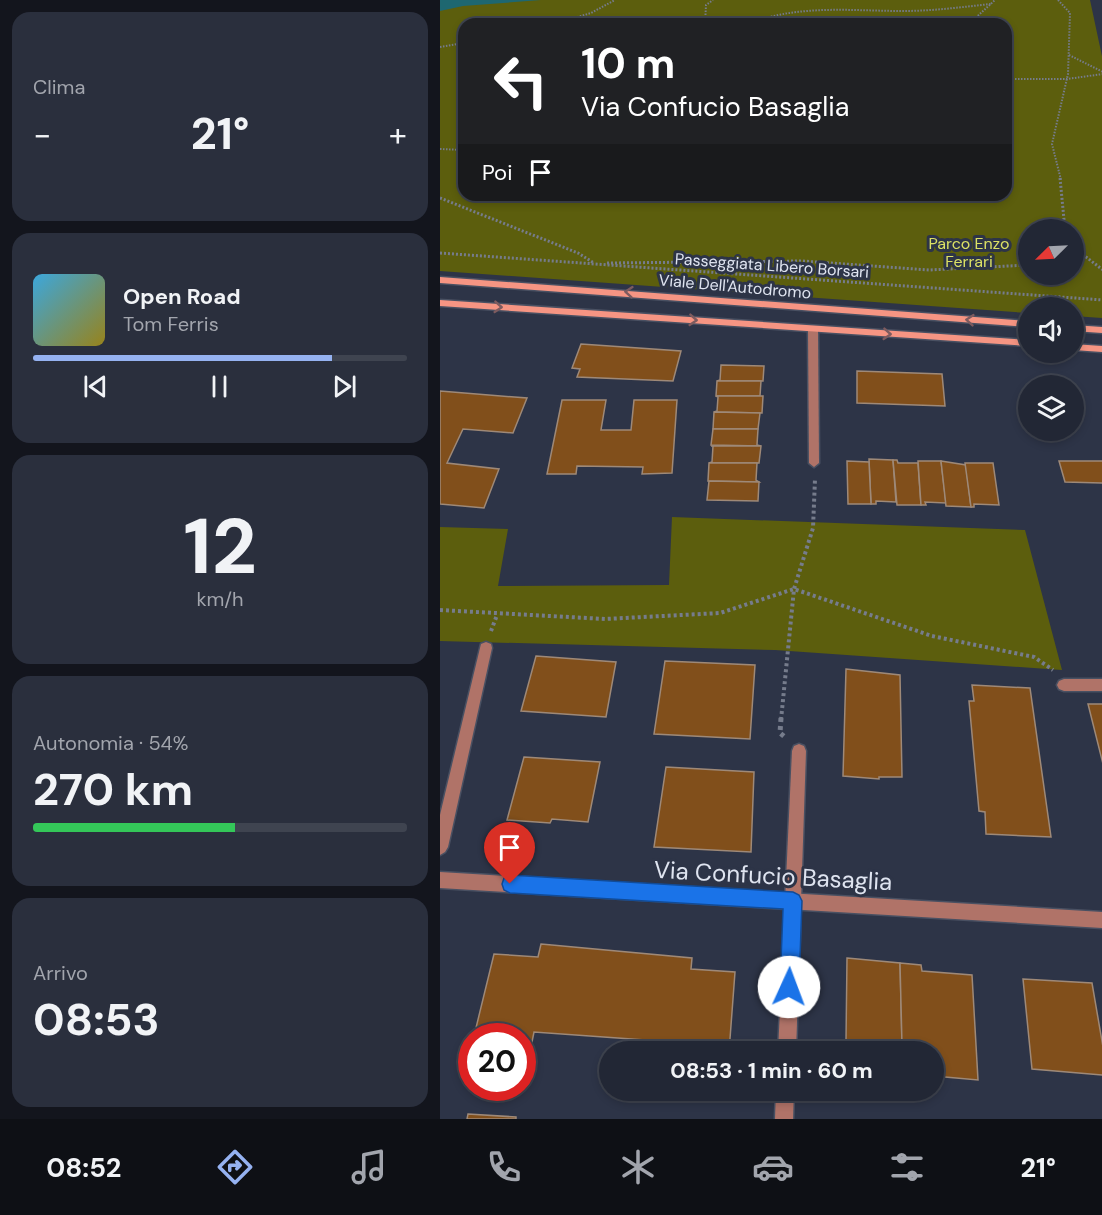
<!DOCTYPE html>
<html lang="it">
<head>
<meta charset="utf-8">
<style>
	body { margin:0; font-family:"DM Sans",sans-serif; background:#2a2f3d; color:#f1f3f6; height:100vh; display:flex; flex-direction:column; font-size:22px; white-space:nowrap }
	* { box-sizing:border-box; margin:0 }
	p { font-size:20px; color:#a2a5ad }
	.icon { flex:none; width:33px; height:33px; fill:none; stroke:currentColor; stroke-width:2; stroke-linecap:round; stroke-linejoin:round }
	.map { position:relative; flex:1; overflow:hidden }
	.drawer { display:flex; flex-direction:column; gap:12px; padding:12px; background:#13151d; width:440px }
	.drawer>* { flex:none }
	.guide { position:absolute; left:18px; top:18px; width:554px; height:183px; border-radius:18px; box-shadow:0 3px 9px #0003,0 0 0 2px #3f4450; background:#202124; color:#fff; overflow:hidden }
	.needle { width:39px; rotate:246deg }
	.controls { position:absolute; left:578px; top:219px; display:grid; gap:12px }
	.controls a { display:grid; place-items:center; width:66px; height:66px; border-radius:50%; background:#222735; box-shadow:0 3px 9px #0003,0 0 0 2px #3f4450; font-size:30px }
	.speed { position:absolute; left:18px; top:1023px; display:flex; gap:12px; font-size:30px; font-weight:700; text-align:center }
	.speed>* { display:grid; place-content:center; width:78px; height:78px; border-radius:50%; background:#222735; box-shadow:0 3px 9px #0003,0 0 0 2px #3f4450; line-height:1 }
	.speed .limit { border:9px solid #d22; background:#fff; color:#111 }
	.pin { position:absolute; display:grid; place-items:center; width:51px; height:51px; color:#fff; margin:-62px -26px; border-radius:50% 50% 50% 0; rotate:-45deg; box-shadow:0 0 6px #0007 }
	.pin .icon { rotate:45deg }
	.me { position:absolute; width:66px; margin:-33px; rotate:2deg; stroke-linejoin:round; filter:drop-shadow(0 0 4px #0008) }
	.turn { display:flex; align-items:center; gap:21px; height:126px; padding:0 24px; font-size:27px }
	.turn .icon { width:78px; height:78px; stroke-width:2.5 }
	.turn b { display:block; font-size:42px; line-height:51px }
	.then { display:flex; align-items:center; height:57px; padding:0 24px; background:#0003; gap:12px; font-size:22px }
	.big { font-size:45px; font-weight:700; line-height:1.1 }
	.drawer .tile { flex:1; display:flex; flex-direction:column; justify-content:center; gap:9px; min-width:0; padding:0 21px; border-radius:18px; background:#2a2f3d }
	.drawer .dial { align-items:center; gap:0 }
	.dial b { font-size:78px; line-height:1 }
	.song { display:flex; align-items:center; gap:18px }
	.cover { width:72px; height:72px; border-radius:9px; background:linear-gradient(135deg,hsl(200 70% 55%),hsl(50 70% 35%)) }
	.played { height:6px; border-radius:3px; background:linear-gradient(90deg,#95b2f1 80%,#3f4450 80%) }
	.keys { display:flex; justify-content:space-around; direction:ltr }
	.heat { display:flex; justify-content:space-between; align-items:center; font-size:33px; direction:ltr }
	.charge { height:9px; border-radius:4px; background:linear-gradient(90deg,#34c759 54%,#3f4450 0) }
	.trip { position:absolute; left:159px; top:1041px; width:345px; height:60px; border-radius:30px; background:#222735; box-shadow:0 3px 9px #0003,0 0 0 2px #3f4450; font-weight:700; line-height:60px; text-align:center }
	.dock { display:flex; height:96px; justify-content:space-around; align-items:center; background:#0e1015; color:#a2a5ad }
	.dock .icon { width:42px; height:42px }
	.dock .on { color:#95b2f1 }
	.dock b { font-size:27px; color:#f1f3f6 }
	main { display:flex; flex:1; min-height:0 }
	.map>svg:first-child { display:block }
</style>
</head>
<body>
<main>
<section class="drawer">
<div class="tile"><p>Clima</p>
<div class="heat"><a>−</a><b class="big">21°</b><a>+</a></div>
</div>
<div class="tile">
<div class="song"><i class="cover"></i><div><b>Open Road</b><p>Tom Ferris</p></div></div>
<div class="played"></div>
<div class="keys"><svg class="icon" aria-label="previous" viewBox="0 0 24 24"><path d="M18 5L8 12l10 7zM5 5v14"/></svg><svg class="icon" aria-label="pause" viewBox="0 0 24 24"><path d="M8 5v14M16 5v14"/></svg><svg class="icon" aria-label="next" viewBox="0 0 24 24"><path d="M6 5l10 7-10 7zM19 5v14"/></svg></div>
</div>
<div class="tile dial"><b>12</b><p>km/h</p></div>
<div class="tile"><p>Autonomia · 54%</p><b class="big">270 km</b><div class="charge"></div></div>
<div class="tile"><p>Arrivo</p><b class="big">08:53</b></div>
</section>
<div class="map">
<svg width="663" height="1119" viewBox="0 0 663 1119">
	<rect width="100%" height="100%" fill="#2d3447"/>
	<g fill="#5c5e0d" fill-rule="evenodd">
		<path d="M 0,0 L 650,0 L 663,61 L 662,318 L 633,316 L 633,308 L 588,308 L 588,313 L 0,271 ZM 24,24 L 566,24 L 566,195 L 24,195 ZM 588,230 L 633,230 L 633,274 L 588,274 Z"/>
		<polygon points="232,517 585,530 622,670 335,650 0,641 0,527 68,529 58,586 229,585"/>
	</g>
	<polygon fill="#1e6770" points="0,0 101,0 23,6 0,11"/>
	<g fill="#814f1b" stroke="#9e8978" stroke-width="1.5">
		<polygon points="141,344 241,351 233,381 137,377 140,369 132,368"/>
		<polygon points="281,365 324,366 323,381 277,381 280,380"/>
		<polygon points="417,371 502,374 505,406 417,403"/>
		<polygon points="277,381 321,381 320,396 276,396"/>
		<polygon points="0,391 87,398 73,433 23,429 7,463 59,469 44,508 0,504"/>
		<polygon points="323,396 322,413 274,412 277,411 278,397 276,396"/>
		<polygon points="122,400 166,400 161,430 191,430 194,400 237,400 232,473 202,474 203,467 137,466 136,474 107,474"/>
		<polygon points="274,412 320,413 318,429 273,429"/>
		<polygon points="273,429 318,429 317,445 321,446 271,445"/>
		<polygon points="271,446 321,446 319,463 269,463 272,462 273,446"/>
		<polygon points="429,459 453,460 456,502 436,501 436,504 431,504"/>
		<polygon points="453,460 457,460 458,463 478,463 481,505 457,505"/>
		<polygon points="407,461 429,462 431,504 408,504"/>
		<polygon points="478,461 501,461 506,503 485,502 486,505 481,505"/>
		<polygon points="501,461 526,465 531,507 506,506"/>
		<polygon points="619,461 663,461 663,483 625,482"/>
		<polygon points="269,463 317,463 316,480 319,482 268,481"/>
		<polygon points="525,463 553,463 559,505 534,504 534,507 531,507"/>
		<polygon points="269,481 319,482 318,501 267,500"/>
		<polygon points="96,656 176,662 166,717 81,711"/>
		<polygon points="225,661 315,665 310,739 214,734"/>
		<polygon points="406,669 460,675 462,777 439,777 439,779 403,776"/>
		<polygon points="532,685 590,688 611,837 546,834 545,812 539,811 529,701 534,701"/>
		<polygon points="648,704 663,704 663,764"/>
		<polygon points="84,757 160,762 148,822 112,819 110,823 67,820"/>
		<polygon points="226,767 314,772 311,852 214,847"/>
		<polygon points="101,944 252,958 251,969 295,972 289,1052 231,1052 233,1042 94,1032 90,1052 82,1051 82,1036 34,1036 54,954 98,957"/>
		<polygon points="407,958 460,963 462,1045 406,1041"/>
		<polygon points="460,963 481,965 482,971 532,975 538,1080 494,1076 494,1052 469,1052 469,1046 462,1045"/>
		<polygon points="583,979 652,983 663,1047 663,1075 592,1069"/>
		<polygon points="28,1114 76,1117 76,1119 27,1119"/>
	</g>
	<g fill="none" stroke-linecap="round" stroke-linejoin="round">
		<defs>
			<g id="lane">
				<polygon points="373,326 378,329 379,463 374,467 369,463 368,329"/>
				<polygon points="359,744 364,746 366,751 356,1052 338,1052 352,751 354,746"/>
				<polygon points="336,1090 354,1090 353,1119 335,1119"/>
			</g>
			<g id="street">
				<polygon points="46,642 51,644 52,648 8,847 5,852 0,855 0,815 40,648 41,644"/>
				<polygon points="624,679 663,679 663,691 624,691 619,689 617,685 619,681"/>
				<polygon points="0,872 663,912 663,928 0,888"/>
			</g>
			<g id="secondary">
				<polygon points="0,277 588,321 588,327 0,283"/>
				<polygon points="0,300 588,340 588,346 0,306"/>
				<polygon points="633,325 663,327 663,333 633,331"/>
				<polygon points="633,344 663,346 663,352 633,350"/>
			</g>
		</defs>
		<use href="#lane" stroke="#495062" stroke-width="3"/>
		<use href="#street" stroke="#495062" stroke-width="3"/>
		<use href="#secondary" stroke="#495062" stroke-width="3"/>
		<g stroke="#767c8c" stroke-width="2" stroke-dasharray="1.5 1.5" stroke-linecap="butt">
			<polyline points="618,0 630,13 628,74 612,144 621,180"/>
			<polyline points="114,24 151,13 175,0"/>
			<polyline points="265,24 266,5 273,0"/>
			<path d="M 308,24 C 358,4 411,11 463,11 C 493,11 522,7 551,4"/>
			<polyline points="529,24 555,0"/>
			<polyline points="0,47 24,43"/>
			<polyline points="629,55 663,72"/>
			<polyline points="566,79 627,79 663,74"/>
			<polyline points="0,149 24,150"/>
		</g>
		<g stroke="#767c8c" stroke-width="3" stroke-dasharray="2 2" stroke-linecap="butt">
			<polyline points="620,178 625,230"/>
			<polyline points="0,198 138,253 154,263"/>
			<polyline points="633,247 663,270"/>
			<polyline points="0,253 663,300"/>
			<polyline points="167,263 362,261 489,270 588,265"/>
		</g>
		<g stroke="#767c8c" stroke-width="4" stroke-dasharray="3 3" stroke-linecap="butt">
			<polyline points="0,610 165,619 280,613 354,589 492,636 594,657 613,670"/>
			<polyline points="51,631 57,615"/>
			<polyline points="341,720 354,589 373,528 375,479"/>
		</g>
		<polyline stroke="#767c8c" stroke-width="5" stroke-dasharray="4 4" stroke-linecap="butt" points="341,718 340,733 346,738"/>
		<use href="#lane" fill="#b07368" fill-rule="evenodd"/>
		<use href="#street" fill="#b07368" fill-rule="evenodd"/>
		<use href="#secondary" fill="#f69583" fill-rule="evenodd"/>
	</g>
	<defs><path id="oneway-chevron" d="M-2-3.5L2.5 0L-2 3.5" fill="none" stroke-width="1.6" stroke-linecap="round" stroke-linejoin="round" transform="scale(1.5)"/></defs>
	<g stroke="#7d5b5f">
		<use href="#oneway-chevron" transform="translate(189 292) rotate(-175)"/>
		<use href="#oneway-chevron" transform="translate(58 307) rotate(4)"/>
		<use href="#oneway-chevron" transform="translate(253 320) rotate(4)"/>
		<use href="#oneway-chevron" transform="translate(530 320) rotate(-175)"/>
		<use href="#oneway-chevron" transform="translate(447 334) rotate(4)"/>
	</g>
	<polygon fill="#1a73e8" stroke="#114b97" stroke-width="1.5" points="70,875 353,892 359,895 362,901 359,987 356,994 349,996 343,994 340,987 343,909 70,893 64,890 62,884 64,878"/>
	<g text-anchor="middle" stroke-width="6" stroke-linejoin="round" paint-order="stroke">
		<g font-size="16" fill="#dce164" stroke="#2d3447">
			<text x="529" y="249">Parco Enzo<tspan x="529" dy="18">Ferrari</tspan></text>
		</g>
		<g font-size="16" fill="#dfe4f0" stroke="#2d3447">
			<text transform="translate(332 265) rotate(4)" y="6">Passeggiata Libero Borsari</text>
			<text transform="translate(295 286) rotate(5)" y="6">Viale Dell'Autodromo</text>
		</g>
		<g font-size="24" fill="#dfe4f0" stroke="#2d3447">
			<text transform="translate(333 876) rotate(3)" y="8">Via Confucio Basaglia</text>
		</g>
	</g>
</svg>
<div class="controls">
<a><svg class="needle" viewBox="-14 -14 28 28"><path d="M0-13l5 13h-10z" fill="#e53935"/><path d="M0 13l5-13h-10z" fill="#a2a5ad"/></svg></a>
<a><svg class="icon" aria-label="sound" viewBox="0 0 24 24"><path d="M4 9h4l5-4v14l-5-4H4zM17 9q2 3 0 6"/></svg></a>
<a><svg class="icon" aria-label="layers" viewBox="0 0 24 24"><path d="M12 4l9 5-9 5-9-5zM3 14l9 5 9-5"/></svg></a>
</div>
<div class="speed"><div class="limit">20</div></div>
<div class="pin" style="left:70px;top:884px;background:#d93025"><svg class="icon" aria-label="arrive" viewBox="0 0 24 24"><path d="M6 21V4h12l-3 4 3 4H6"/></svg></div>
<svg class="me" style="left:349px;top:987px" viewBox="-20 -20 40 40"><circle r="19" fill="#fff"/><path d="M0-13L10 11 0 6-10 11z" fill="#1a73e8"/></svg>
<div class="trip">08:53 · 1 min · 60 m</div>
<div class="guide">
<div class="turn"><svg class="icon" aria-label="left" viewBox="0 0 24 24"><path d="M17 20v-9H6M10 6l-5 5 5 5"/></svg><div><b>10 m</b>Via Confucio Basaglia</div></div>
<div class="then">Poi<svg class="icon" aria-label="arrive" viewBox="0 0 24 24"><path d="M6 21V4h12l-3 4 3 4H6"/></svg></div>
</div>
</div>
</main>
<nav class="dock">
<b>08:52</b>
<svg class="icon on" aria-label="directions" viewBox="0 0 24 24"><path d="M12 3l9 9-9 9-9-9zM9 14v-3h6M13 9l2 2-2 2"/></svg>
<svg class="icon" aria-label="music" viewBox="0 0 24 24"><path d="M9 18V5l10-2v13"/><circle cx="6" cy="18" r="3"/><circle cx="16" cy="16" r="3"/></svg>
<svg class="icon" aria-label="phone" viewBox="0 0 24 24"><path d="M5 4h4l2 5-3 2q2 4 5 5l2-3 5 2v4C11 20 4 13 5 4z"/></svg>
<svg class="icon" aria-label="climate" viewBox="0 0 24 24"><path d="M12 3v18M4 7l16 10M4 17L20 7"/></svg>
<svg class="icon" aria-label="car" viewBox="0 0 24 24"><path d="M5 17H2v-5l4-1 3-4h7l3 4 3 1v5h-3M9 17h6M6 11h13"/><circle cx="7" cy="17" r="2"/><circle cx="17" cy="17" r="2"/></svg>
<svg class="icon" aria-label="filters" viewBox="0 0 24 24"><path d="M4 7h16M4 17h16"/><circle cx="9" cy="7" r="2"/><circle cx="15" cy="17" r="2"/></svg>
<b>21°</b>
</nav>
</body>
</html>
